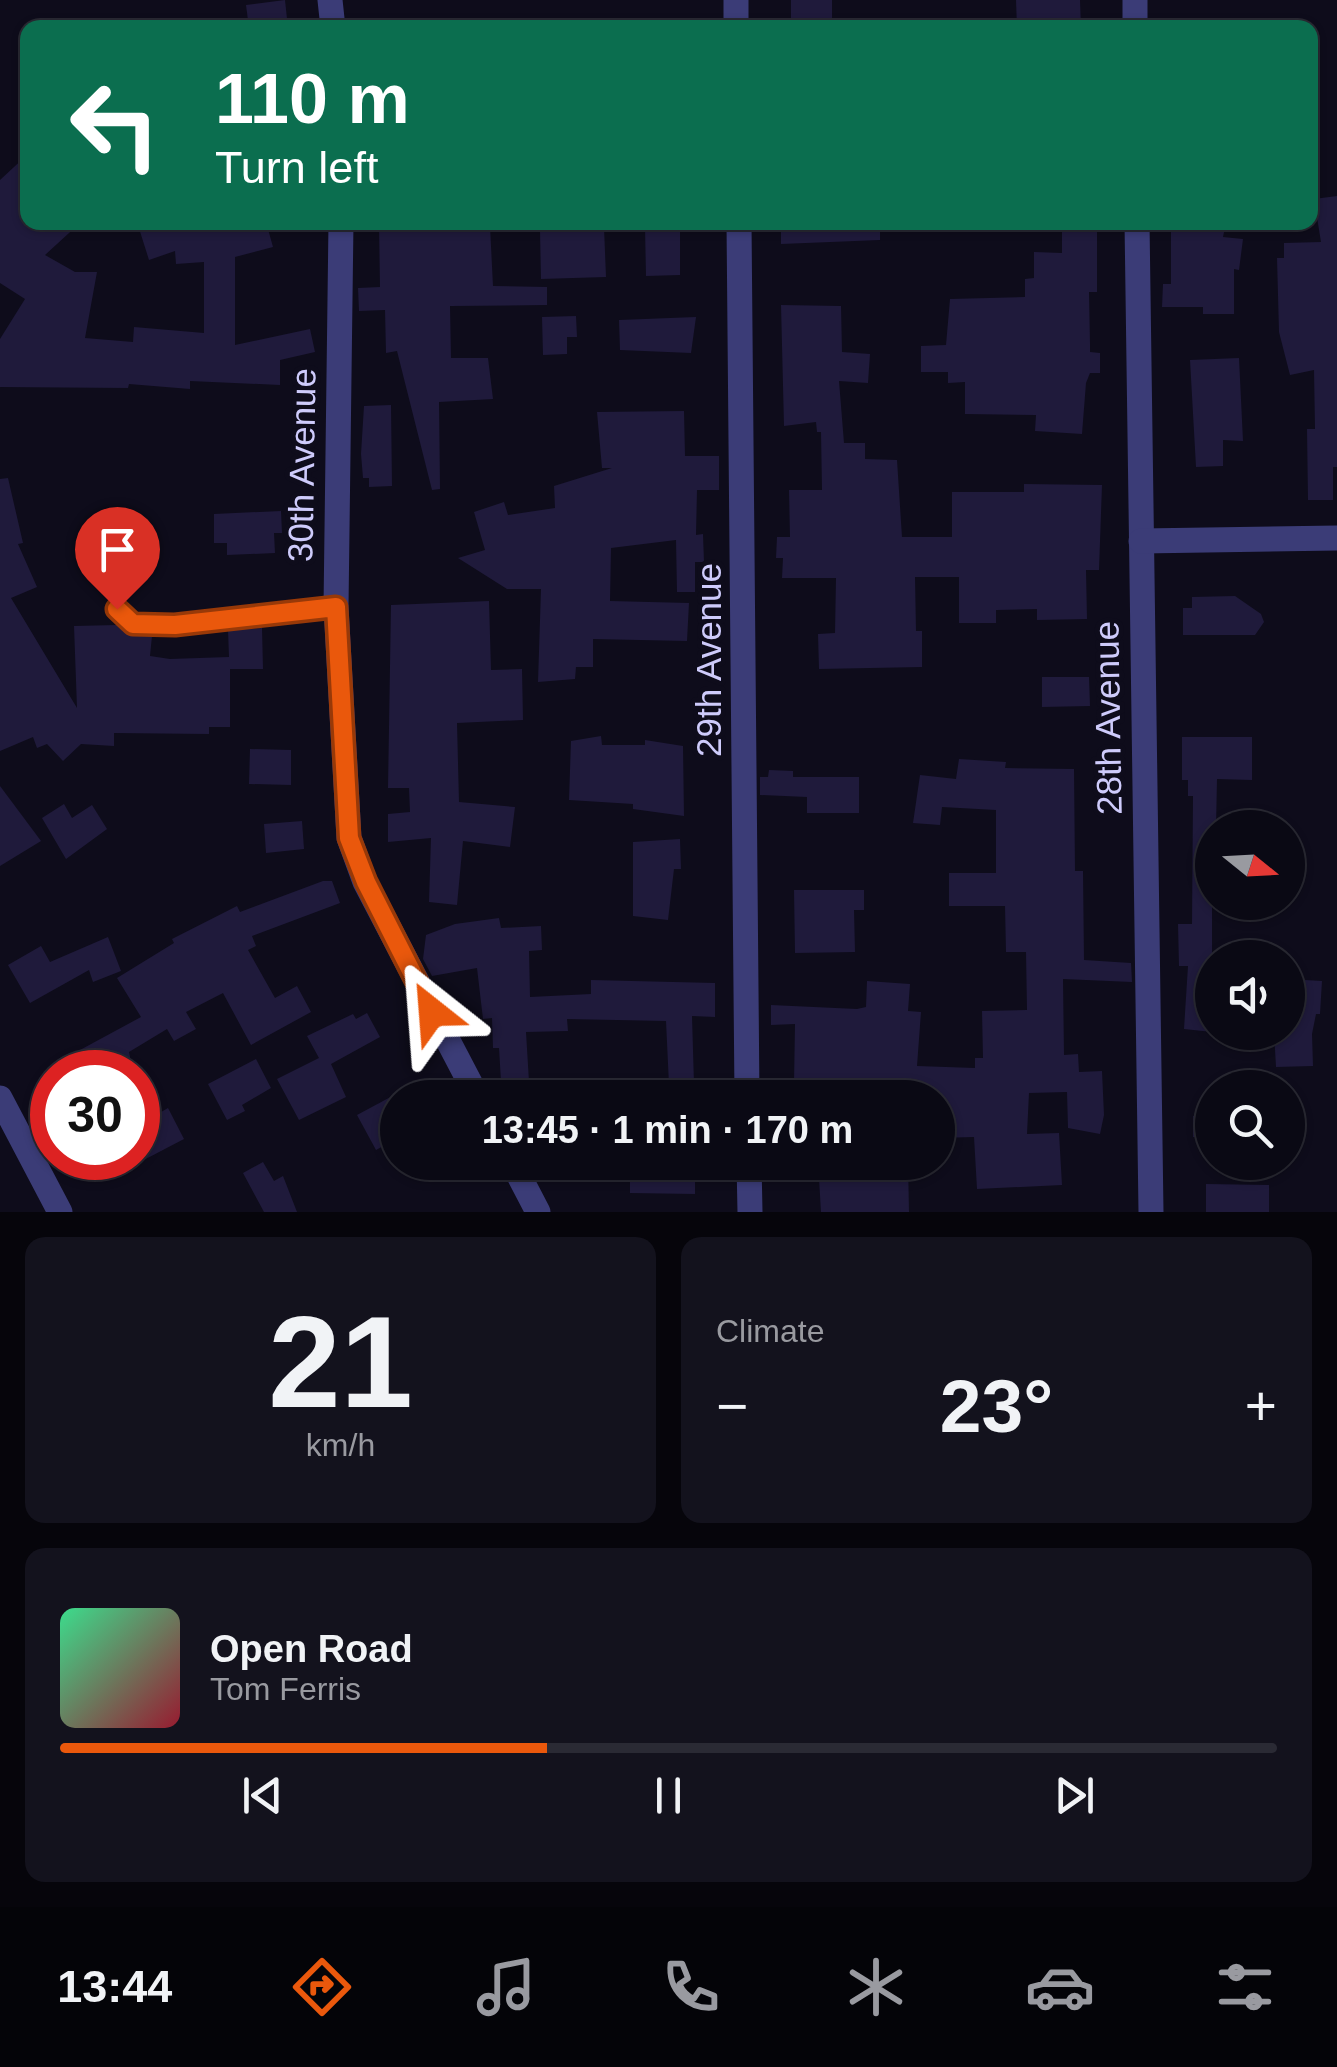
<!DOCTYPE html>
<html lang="en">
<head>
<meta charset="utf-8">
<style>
	body { margin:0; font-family:Arial,sans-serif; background:#13121d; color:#f1f3f6; height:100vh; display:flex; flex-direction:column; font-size:38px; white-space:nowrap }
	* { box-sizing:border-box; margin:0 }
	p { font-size:32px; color:#999aa0 }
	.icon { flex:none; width:55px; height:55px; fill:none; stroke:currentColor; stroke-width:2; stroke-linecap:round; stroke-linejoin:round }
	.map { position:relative; height:1212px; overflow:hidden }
	.details { display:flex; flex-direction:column; gap:25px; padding:25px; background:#06050b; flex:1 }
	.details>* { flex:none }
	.top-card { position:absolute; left:20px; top:20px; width:1298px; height:210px; border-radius:20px; box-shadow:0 2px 8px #0004,0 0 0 2px #2a2a34; background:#0b6e4f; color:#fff; overflow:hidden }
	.needle { width:65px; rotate:108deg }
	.tools { position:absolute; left:1195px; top:810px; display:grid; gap:20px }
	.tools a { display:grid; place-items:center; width:110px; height:110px; border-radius:50%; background:#0a0914; box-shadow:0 2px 8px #0004,0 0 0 2px #2a2a34; font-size:50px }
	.speed { position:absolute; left:30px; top:1050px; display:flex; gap:20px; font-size:50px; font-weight:700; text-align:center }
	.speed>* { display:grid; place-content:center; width:130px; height:130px; border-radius:50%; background:#0a0914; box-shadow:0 2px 8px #0004,0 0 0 2px #2a2a34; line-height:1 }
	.speed .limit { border:15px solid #d22; background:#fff; color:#111 }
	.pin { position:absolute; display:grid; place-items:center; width:85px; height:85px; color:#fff; margin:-102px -42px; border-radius:50% 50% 50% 0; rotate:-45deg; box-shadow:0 0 10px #0007 }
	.pin .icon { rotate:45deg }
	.me { position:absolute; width:110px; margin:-55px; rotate:332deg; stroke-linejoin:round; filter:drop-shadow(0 0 8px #0008) }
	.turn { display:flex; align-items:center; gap:35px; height:210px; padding:0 30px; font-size:45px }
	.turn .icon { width:130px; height:130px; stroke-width:2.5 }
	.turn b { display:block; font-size:70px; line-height:85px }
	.big { font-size:75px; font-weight:700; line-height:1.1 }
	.details .widget { flex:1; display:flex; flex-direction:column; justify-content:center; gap:15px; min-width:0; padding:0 35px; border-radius:20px; background:#13121d }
	.details .dial { align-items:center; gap:0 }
	.dial b { font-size:130px; line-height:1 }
	.song { display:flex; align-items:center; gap:30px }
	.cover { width:120px; height:120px; border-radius:15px; background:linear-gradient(135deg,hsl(150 70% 55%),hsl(350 70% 35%)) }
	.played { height:10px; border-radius:5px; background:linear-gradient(90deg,#ea580c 40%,#2a2a34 40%) }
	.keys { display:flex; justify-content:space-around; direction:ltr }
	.heat { display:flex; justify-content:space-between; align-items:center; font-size:55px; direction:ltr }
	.details .tiles { flex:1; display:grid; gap:25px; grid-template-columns:1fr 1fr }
	.widget:last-child { grid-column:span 2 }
	.trip { position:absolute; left:380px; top:1080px; width:575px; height:100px; border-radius:50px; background:#0a0914; box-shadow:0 2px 8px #0004,0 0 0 2px #2a2a34; font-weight:700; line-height:100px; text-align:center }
	.menu { display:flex; height:160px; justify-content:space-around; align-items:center; background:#040408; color:#999aa0 }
	.menu .icon { width:70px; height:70px }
	.menu .active { color:#ea580c }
	.menu b { font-size:45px; color:#f1f3f6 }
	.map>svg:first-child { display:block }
</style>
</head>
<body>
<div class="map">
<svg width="1337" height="1212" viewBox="0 0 1337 1212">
	<rect width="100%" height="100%" fill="#0e0c1b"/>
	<g fill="#1f1a3b">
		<polygon points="285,0 288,28 249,28 246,5"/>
		<rect x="791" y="0" width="41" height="28"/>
		<polygon points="1016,0 1080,0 1081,28 1017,28"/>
		<polygon points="28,154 28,222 81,222 45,255 75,272 97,272 85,338 133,342 134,327 204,333 204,262 176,264 175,251 149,260 137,222 266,222 273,247 235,257 235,345 310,329 315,352 280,360 280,385 190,381 190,389 129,384 128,388 0,387 0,339 25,299 0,283 0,180"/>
		<polygon points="1337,196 1337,467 1333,467 1333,500 1308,500 1307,429 1315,429 1314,370 1290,375 1279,332 1277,258 1284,258 1284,243 1321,242 1314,199"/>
		<polygon points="446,222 490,226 493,286 547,287 547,305 450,306 451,358 488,358 493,399 439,402 440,489 432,490 397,351 386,353 385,310 359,311 358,288 380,287 379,224"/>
		<polygon points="781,222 880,222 880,240 781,244"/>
		<polygon points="1171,222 1226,222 1223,237 1243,239 1239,270 1234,269 1234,314 1203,314 1203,307 1162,307 1163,284 1171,284"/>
		<polygon points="680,226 680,275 646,276 645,227"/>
		<polygon points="604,227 606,277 541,279 540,231"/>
		<polygon points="1097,230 1097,292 1089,292 1090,344 1090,352 1100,353 1100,373 1090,373 1086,383 1082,434 1035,431 1036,415 965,414 965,382 948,383 948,372 921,372 921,346 946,345 950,299 1025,297 1025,279 1034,278 1034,252 1062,253 1062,231"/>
		<polygon points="781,305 841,306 842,352 870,354 868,383 839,381 844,443 865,443 865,459 897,460 902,537 952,537 952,492 1024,492 1024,484 1102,485 1099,570 1086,570 1087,619 1037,620 1037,609 996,610 996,623 959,623 959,577 915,577 916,631 922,631 922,667 819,669 818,634 835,633 836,578 782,578 783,558 776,558 777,537 790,537 789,490 822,490 821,432 817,432 816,422 784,426"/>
		<polygon points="576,316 577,337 567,337 567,354 543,355 542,317"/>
		<polygon points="696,317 691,353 620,350 619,320"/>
		<polygon points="1239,358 1243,441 1223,440 1223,466 1196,467 1190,360"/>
		<polygon points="391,405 392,486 369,487 369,478 363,478 361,454 364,406"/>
		<polygon points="684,411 685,456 719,456 719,490 697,490 696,535 703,534 704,562 695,562 695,592 677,592 676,540 611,548 610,601 689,603 687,641 593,639 593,667 576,667 575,679 538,682 541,589 507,589 458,558 485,550 474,512 504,502 508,515 555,508 554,486 612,468 602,468 597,412"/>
		<polygon points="8,478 23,543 18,544 37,587 11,598 77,708 74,626 117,625 131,635 152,636 150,656 170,659 229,657 228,630 262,628 263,669 230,669 230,727 209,727 209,734 114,733 114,746 81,744 63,761 47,744 37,748 33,737 0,751 0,479"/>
		<polygon points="281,511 282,533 274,533 275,553 227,555 227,543 214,543 214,514"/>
		<polygon points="92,515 134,516 134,536 91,536"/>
		<polygon points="1235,596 1261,614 1264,622 1255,635 1183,635 1183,608 1192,608 1192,597"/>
		<polygon points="489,601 491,670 522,669 523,720 457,723 459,802 515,807 510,847 463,841 457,905 429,902 431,838 388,842 388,814 410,812 409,788 388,788 391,605"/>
		<polygon points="1042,677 1089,677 1090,706 1042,707"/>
		<polygon points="601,736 602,745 645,745 645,740 683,746 684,816 633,809 633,804 569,800 571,741"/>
		<polygon points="1182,737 1252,737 1252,780 1217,779 1216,828 1212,828 1212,1032 1184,1029 1188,966 1179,966 1178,924 1192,924 1193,796 1188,796 1188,780 1182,780"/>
		<polygon points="250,749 291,750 291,785 249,784"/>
		<polygon points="959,759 1006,762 1005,768 1074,769 1075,871 1083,871 1084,960 1131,963 1132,982 1063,979 1064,1055 1078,1054 1079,1072 1102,1071 1104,1115 1100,1134 1068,1128 1067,1092 1029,1093 1027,1134 1059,1133 1062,1185 977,1189 974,1137 938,1138 938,1092 885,1095 884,1079 845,1081 845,1096 800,1096 800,1082 794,1083 795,1024 771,1025 771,1005 857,1009 866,1007 867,981 910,984 908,1011 921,1012 917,1066 975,1068 975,1058 983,1058 982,1011 1027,1010 1026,952 1006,952 1005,906 949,906 949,873 996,873 996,810 942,807 940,825 913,823 920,775 956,779"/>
		<polygon points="769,770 793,771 793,777 859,777 859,813 807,813 807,797 760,795 760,777 768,777"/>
		<polygon points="0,786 41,841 0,866"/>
		<polygon points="64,804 72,818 92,805 107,829 66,859 42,818"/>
		<polygon points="302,821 304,849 266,853 264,824"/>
		<polygon points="680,839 681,869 674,869 668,920 633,916 633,842"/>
		<polygon points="323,881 332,881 340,903 252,936 256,946 248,950 275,998 297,986 311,1012 251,1045 223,993 186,1012 196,1029 174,1041 167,1029 129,1052 132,1066 118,1072 92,1072 80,1050 141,1017 117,978 174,943 172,939 237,906 240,912"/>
		<polygon points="794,890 864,890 864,910 854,910 855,952 795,953"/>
		<polygon points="499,918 501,928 541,926 542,950 529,951 530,997 591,994 591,980 715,983 715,1017 692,1016 694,1084 669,1085 666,1021 567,1019 568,1031 526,1032 530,1098 502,1098 499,1048 493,1048 492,1018 483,1019 477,968 432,976 423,959 426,935 455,924"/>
		<polygon points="108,937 121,971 93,982 89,970 30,1003 8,965 41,946 50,962"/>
		<polygon points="1288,979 1322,981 1320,1014 1316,1014 1312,1034 1313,1066 1276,1067 1274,1032 1288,1032"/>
		<polygon points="367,1013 380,1037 331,1064 346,1097 299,1120 277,1079 319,1058 307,1036 353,1014 356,1019"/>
		<polygon points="256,1059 271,1088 242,1105 245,1111 227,1120 208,1084"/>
		<polygon points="138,1081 156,1115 168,1108 184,1139 138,1163"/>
		<polygon points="398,1093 398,1138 376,1150 357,1115"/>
		<rect x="1193" y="1116" width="19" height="21"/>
		<polygon points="263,1162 274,1181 283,1176 297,1212 264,1212 243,1173"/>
		<polygon points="818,1162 908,1162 909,1212 821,1212"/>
		<polygon points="630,1174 695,1175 695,1194 630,1193"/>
		<polygon points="1206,1184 1269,1185 1269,1212 1206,1212"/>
	</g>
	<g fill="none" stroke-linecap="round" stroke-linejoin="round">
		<polyline stroke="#3b3c77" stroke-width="15" points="124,554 117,609 133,624 175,625 336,607"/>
		<g stroke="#3b3c77" stroke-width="25">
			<polyline points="330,0 333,28"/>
			<polyline points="736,0 736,28"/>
			<polyline points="1135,0 1135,28"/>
			<polyline points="341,222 336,607 349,838 365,882 478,1098"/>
			<polyline points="739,222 747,1098"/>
			<polyline points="1137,222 1151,1212"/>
			<polyline points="1141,541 1337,538"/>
			<polyline points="0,1098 60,1212"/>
			<polyline points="512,1162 538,1212"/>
			<polyline points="749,1162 750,1212"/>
		</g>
	</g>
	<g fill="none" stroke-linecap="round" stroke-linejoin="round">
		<defs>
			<polyline id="route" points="117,609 133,624 175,625 336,607 349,838 366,882 432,1012"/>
		</defs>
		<use href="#route" stroke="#983908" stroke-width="25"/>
		<use href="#route" stroke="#ea580c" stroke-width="18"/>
	</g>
	<g text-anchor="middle" stroke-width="10" stroke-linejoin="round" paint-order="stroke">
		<g font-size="35" fill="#cecbfb" stroke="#0e0c1b">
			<text transform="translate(302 465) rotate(-89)" y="12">30th Avenue</text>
			<text transform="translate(709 660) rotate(-90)" y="12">29th Avenue</text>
			<text transform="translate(1108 718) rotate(-91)" y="12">28th Avenue</text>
		</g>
	</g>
</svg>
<div class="tools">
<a><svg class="needle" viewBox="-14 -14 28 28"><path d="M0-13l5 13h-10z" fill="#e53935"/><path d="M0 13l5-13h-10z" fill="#999aa0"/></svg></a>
<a><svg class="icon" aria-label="sound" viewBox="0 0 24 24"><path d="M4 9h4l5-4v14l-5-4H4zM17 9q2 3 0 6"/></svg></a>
<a><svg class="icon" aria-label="search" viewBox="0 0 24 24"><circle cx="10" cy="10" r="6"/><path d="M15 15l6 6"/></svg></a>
</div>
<div class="speed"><div class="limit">30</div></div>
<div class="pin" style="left:117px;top:609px;background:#d93025"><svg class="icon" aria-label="arrive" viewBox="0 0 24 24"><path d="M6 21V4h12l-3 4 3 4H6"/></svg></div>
<svg class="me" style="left:432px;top:1012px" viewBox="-20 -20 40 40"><path d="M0-17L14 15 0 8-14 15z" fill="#ea580c" stroke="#fff" stroke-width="4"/></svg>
<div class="trip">13:45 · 1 min · 170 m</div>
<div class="top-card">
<div class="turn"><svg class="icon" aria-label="left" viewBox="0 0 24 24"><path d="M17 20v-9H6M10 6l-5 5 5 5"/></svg><div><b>110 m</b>Turn left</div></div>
</div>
</div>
<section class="details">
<div class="tiles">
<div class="widget dial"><b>21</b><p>km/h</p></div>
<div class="widget"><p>Climate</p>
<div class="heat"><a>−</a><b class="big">23°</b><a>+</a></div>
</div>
<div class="widget">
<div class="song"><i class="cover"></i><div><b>Open Road</b><p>Tom Ferris</p></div></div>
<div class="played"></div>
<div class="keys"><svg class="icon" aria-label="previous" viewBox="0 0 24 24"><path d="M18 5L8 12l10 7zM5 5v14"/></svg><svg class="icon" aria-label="pause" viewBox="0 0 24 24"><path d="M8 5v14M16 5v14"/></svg><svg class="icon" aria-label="next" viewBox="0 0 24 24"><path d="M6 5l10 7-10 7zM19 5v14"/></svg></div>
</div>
</div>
</section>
<nav class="menu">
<b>13:44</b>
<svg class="icon active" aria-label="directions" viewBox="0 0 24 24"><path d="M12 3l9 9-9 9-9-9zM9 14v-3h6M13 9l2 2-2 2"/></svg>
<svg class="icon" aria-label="music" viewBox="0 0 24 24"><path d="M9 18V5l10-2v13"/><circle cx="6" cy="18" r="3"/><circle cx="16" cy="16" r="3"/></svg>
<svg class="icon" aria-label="phone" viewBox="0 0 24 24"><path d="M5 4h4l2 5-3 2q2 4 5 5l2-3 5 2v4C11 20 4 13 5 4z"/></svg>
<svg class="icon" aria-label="climate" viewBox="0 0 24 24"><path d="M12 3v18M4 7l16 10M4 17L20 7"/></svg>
<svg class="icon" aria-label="car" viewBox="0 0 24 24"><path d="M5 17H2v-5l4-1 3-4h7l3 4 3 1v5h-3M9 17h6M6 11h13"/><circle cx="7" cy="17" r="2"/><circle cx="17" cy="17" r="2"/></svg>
<svg class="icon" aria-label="filters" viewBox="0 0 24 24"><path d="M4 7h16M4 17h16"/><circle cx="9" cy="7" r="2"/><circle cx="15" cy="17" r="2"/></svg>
</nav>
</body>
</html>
